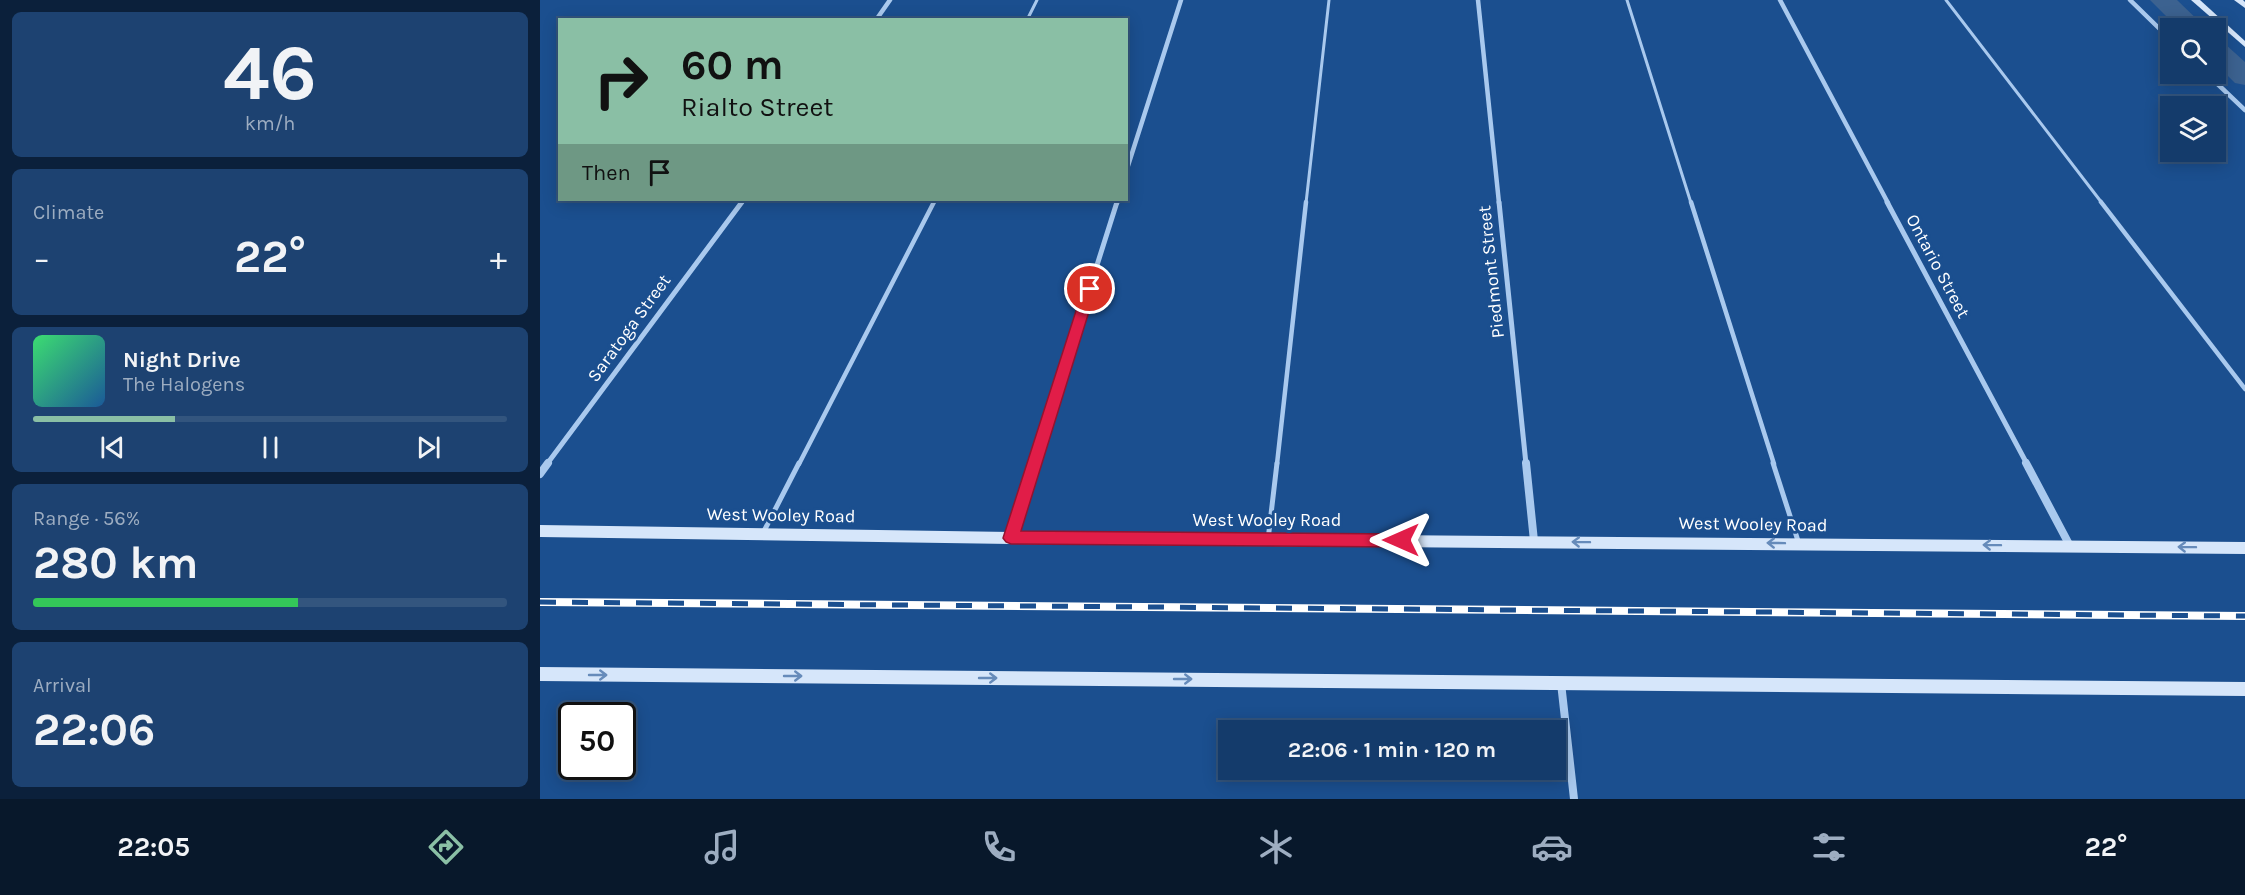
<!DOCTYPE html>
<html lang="en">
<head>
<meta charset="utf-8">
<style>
	body { margin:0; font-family:Karla,sans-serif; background:#1d4271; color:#f1f3f6; height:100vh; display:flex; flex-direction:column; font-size:22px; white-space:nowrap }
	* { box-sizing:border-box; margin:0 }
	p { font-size:20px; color:#9dadc1 }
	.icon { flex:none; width:33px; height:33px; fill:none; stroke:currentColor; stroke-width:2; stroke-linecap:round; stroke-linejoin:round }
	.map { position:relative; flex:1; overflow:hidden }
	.side { display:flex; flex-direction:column; gap:12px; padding:12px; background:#0b203b; width:540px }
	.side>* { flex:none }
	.hud { position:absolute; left:18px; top:18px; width:570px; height:183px; border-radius:0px; box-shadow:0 3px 15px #0003,0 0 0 2px #33557e; background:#8abfa5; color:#111; overflow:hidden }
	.controls { position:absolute; left:1620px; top:18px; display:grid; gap:12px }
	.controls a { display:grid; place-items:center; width:66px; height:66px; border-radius:0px; background:#143b6b; box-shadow:0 3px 15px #0003,0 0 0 2px #33557e; font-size:30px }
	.speed { position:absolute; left:18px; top:702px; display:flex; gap:12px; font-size:30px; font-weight:700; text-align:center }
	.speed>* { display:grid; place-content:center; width:78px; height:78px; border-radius:50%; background:#143b6b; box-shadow:0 3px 15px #0003,0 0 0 2px #33557e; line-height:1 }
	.speed .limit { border:3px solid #111; border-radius:9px; background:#fff; color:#111 }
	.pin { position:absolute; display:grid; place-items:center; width:51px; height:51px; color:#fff; margin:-26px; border:3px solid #fff; border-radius:50%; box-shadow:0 2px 6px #0007 }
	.me { position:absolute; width:66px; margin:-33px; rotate:270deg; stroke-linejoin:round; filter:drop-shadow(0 0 4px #0008) }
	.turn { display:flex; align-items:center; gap:21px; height:126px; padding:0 24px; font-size:27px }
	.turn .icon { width:78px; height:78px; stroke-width:2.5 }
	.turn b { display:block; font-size:42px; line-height:51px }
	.then { display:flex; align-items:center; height:57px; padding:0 24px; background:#0003; gap:12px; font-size:22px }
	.big { font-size:45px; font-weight:700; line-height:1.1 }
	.side .tile { flex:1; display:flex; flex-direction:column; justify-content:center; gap:9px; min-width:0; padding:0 21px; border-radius:9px; background:#1d4271 }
	.side .dial { align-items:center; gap:0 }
	.dial b { font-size:78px; line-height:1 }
	.song { display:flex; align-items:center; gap:18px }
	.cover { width:72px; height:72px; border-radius:9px; background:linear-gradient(135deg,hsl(140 70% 55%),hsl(210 70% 35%)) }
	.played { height:6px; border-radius:3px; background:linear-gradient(90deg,#8abfa5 30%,#33557e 30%) }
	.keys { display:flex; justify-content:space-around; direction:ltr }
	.heat { display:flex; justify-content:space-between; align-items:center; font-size:33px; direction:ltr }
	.charge { height:9px; border-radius:4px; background:linear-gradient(90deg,#34c759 56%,#33557e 0) }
	.trip { position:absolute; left:678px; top:720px; width:348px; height:60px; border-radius:0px; background:#143b6b; box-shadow:0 3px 15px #0003,0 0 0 2px #33557e; font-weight:700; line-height:60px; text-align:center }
	.dock { display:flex; height:96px; justify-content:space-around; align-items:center; background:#08182b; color:#9dadc1 }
	.dock .icon { width:42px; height:42px }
	.dock .on { color:#8abfa5 }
	.dock b { font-size:27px; color:#f1f3f6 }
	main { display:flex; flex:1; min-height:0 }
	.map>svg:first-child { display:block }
</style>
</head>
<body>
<main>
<section class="side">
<div class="tile dial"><b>46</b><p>km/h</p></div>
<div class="tile"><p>Climate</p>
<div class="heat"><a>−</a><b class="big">22°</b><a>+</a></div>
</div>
<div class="tile">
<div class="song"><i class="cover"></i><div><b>Night Drive</b><p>The Halogens</p></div></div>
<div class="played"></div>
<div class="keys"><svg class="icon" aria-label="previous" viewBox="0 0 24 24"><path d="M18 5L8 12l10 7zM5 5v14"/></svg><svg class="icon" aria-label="pause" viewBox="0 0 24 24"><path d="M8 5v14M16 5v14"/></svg><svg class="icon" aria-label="next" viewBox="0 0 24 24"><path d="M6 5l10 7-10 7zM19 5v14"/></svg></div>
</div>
<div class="tile"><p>Range · 56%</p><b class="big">280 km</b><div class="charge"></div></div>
<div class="tile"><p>Arrival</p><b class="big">22:06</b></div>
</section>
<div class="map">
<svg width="1705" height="799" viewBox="0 0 1705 799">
	<rect width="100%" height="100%" fill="#1b4f8f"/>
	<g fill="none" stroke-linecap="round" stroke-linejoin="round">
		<g fill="#3c6290" fill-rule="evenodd">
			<polygon points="1610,0 1637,0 1666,28 1638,28"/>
			<polygon points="1676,42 1685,44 1705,62 1705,85 1695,83 1676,64"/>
		</g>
		<g stroke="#a9c9ee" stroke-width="3">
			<polyline points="1087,0 1151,203"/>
			<polyline points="1406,0 1562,203"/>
			<polyline points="487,20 497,0"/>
			<polyline points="393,203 395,200"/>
			<polyline points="766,203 789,0"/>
		</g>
		<g stroke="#a9c9ee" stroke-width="4.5">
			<polyline points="1151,202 1234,464"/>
			<polyline points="1561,202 1705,389"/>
			<polyline points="259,464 394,202"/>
			<polyline points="737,464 766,202"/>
		</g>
		<g stroke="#a9c9ee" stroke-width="5">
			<polyline points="1233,463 1259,544"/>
			<polyline points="223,533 259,463"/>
			<polyline points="728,540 737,463"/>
		</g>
		<g stroke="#a9c9ee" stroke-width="4.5">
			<polyline points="938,0 959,203"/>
			<polyline points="1240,0 1348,203"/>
			<polyline points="1590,0 1630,39"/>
			<polyline points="336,20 350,0"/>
			<polyline points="1667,74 1705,110"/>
			<polyline points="586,172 641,0"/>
			<polyline points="201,203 203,200"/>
			<polyline points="577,203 578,200"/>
		</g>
		<g stroke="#a9c9ee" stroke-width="5">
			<polyline points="959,202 986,464"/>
			<polyline points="1347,202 1487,464"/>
			<polyline points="7,464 202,202"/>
			<polyline points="494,464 577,202"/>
		</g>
		<g stroke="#a9c9ee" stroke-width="8">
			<polyline points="986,463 994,541"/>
			<polyline points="1486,463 1530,546"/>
			<polyline points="0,474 8,463"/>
			<polyline points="471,538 495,463"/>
			<polyline points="1021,683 1034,799"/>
		</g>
		<g fill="#d6e6fa" fill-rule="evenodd">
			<polygon points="1651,0 1660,0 1705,41 1705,47"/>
			<polygon points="1694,0 1703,0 1705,2 1705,8"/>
			<polygon points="0,525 471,532 1705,542 1705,554 471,544 0,537"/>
			<polygon points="0,667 1705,682 1705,696 0,681"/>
		</g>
		<defs>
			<polyline id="rail" points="0,602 1705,616"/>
		</defs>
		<use href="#rail" stroke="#fff" stroke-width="8"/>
		<use href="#rail" stroke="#1b4f8f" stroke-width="5" stroke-dasharray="16" stroke-linecap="butt"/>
	</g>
	<defs><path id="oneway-shaft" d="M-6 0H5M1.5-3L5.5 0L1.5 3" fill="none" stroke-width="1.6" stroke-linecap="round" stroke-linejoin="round" transform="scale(1.5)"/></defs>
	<g stroke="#668bba">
		<use href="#oneway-shaft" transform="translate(1041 542) rotate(-179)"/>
		<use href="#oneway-shaft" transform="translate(1236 543) rotate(-179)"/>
		<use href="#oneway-shaft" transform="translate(1452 545) rotate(-179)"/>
		<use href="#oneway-shaft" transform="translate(1647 547) rotate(-179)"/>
		<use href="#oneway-shaft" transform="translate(58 675)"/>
		<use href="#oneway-shaft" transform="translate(253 676)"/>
		<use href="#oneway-shaft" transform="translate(448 678)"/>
		<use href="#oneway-shaft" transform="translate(643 679)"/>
	</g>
	<polygon fill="#e11d48" stroke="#92132f" stroke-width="1.5" points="550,285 556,289 481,531 861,534 866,536 869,540 866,545 861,547 471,544 466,542 463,538 543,289"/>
	<g text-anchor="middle" stroke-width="6" stroke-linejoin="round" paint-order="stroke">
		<g font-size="18" fill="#fff" stroke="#1b4f8f">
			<text transform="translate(1398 266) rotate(62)" y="6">Ontario Street</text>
			<text transform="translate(951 272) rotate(-96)" y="6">Piedmont Street</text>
			<text transform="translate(89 328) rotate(-54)" y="6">Saratoga Street</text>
			<text transform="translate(241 515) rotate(1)" y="6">West Wooley Road</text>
			<text x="727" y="526">West Wooley Road</text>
			<text transform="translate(1213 524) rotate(1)" y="6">West Wooley Road</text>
		</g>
	</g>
</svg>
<div class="controls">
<a><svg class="icon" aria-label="search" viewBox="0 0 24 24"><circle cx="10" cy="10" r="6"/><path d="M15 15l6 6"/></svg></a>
<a><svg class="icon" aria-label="layers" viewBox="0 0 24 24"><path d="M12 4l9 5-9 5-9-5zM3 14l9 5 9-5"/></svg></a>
</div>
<div class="speed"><div class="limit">50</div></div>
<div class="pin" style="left:550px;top:289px;background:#d93025"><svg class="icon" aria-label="arrive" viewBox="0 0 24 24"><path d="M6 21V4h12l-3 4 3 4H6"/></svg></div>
<svg class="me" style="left:861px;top:540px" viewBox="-20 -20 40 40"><path d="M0-17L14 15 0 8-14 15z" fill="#e11d48" stroke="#fff" stroke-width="4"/></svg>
<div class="trip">22:06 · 1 min · 120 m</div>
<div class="hud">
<div class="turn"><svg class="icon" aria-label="right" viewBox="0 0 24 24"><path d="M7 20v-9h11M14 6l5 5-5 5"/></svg><div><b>60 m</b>Rialto Street</div></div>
<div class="then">Then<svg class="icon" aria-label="arrive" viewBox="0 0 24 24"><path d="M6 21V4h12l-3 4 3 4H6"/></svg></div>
</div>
</div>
</main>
<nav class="dock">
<b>22:05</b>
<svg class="icon on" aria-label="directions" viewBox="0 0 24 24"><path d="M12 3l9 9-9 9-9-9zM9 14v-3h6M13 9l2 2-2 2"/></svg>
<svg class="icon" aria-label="music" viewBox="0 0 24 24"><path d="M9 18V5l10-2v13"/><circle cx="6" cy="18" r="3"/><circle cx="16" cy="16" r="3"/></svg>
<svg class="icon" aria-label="phone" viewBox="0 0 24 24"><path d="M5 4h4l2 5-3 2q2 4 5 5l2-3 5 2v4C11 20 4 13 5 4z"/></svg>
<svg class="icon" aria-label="climate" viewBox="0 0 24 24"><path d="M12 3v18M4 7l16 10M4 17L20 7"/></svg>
<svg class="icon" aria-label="car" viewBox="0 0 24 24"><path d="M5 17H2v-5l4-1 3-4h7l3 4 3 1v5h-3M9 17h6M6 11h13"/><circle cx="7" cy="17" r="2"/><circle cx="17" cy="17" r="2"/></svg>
<svg class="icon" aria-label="filters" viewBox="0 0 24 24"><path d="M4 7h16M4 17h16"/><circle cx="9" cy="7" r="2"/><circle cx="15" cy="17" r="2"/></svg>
<b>22°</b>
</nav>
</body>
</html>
